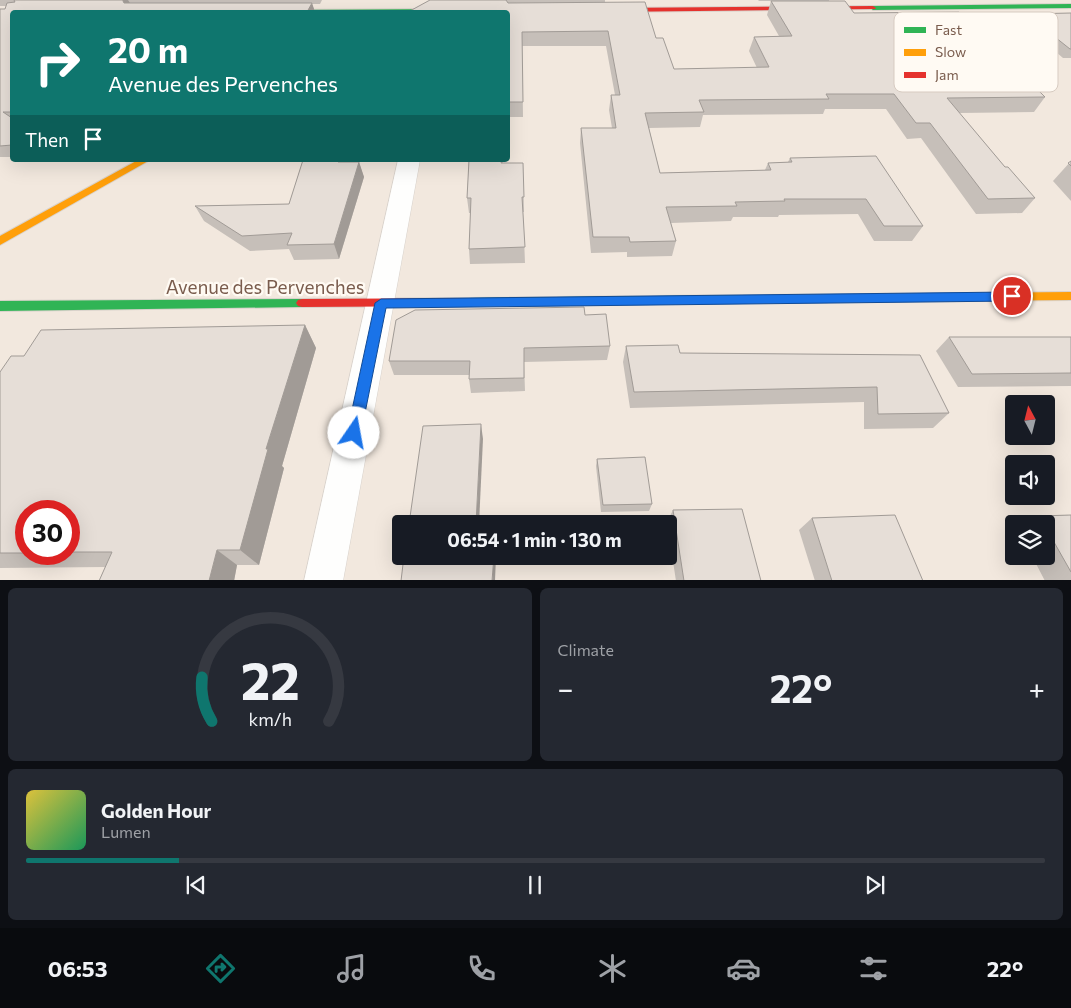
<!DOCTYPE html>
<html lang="en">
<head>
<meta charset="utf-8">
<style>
	body { margin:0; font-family:Commissioner,sans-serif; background:#242831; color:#f1f3f6; height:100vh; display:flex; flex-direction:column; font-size:19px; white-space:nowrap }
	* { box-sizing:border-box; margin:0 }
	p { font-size:16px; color:#9ea1a6 }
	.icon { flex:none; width:28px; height:28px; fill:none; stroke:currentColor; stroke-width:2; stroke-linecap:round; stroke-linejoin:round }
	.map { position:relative; height:580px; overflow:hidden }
	.drawer { display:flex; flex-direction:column; gap:8px; padding:8px; background:#0d0f14; flex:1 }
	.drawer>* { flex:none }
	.top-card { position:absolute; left:10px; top:10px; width:500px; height:152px; border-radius:5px; box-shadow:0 5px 20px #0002; background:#0f766e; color:#fff; overflow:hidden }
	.needle { width:32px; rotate:353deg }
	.controls { position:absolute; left:1005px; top:395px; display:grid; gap:10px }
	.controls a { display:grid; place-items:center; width:50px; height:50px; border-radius:5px; background:#171b24; box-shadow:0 5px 20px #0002; font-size:25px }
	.speed { position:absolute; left:15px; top:500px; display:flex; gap:10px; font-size:25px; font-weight:700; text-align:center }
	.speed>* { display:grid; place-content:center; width:65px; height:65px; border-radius:50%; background:#171b24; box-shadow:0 5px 20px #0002; line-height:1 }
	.speed .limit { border:8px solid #d22; background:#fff; color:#111 }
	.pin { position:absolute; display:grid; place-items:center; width:42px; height:42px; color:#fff; margin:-21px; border:2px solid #fff; border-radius:50%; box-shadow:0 1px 5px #0007 }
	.me { position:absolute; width:55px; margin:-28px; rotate:12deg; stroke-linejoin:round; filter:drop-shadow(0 0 4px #0008) }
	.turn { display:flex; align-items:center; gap:18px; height:105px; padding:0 15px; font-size:22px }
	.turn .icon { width:65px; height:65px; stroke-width:2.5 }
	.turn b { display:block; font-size:35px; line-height:42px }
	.then { display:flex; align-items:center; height:48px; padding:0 15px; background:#0003; gap:10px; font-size:19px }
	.big { font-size:38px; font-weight:700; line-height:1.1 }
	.drawer .tile { flex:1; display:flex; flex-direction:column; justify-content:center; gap:8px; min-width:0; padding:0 18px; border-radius:8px; background:#242831 }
	.drawer .dial { align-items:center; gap:0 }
	.dial svg { height:130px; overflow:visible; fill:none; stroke:#363941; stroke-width:7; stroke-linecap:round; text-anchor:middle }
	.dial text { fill:#f1f3f6; stroke:none }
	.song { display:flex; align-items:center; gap:15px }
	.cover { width:60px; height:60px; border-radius:8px; background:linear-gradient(135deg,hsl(50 70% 55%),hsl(150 70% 35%)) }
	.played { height:5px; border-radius:2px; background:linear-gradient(90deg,#0f766e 15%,#363941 15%) }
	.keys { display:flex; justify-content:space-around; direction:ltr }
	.heat { display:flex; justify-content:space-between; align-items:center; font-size:28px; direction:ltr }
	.drawer .tiles { flex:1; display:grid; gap:8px; grid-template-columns:1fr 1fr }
	.tile:last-child { grid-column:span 2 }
	.trip { position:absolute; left:392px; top:515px; width:285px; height:50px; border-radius:5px; background:#171b24; box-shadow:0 5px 20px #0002; font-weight:700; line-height:50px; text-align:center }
	.menu { display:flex; height:80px; justify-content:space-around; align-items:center; background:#090b0e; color:#9ea1a6 }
	.menu .icon { width:35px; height:35px }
	.menu .selected { color:#0f766e }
	.menu b { font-size:22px; color:#f1f3f6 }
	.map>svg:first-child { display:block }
</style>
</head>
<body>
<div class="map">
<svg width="1071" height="581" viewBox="0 0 1071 581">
	<rect width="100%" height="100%" fill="#f9f5f0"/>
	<path fill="#f2e8de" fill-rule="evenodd" d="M 0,0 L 1071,0 L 1071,580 L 0,580 ZM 12,12 L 508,12 L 508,160 L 12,160 ZM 1014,404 L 1046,404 L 1046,436 L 1014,436 ZM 1014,464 L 1046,464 L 1046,496 L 1014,496 ZM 26,511 L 69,511 L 69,554 L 26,554 ZM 401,524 L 669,524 L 669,556 L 401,556 ZM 1014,524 L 1046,524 L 1046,556 L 1014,556 Z"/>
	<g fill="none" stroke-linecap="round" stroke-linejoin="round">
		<defs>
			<polygon id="street" points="398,160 420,160 343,581 304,581"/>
			<g id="fast">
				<polygon points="1071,4 1071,8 873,10 870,8 873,6"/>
				<polygon points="447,9 450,11 449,12 274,12 277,10"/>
				<polygon points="753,295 757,296 759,299 757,302 753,303 469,306 465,305 463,302 465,299 469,298"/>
				<polygon points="302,299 306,300 308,303 306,306 302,307 0,311 0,301"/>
			</g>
			<g id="slow">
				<polygon points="138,160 150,160 0,245 0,236"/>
				<polygon points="1071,292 1071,300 753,303 749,302 747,299 749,296 753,295"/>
			</g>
			<g id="jam">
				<polygon points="873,6 876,8 875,9 610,12 607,10 610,8"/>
				<polygon points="469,298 473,299 475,302 473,305 469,306 302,307 298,306 296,303 298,300 302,299"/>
			</g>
		</defs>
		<use href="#street" stroke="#d7d1cb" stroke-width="1"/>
		<use href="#fast" stroke="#d9d2cb" stroke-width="2"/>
		<use href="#slow" stroke="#d9d2cb" stroke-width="2"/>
		<use href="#jam" stroke="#d9d2cb" stroke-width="2"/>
		<use href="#street" fill="#fefefd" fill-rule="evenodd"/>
		<use href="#fast" fill="#30b455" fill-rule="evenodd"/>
		<use href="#slow" fill="#ff9f0a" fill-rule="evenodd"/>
		<use href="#jam" fill="#e5322d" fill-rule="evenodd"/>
	</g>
	<g fill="#c6bfb9" fill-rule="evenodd">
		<polygon points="0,0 322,0 320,4 312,4 315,12 12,12 12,157 0,157 0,9 5,9 6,6 0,6"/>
		<polygon points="430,0 605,0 605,2 656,38 674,69 757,68 749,51 754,37 779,36 767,15 771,1 854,13 1045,97 1034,112 959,113 1005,167 1035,198 1022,213 976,214 921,138 907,139 886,109 825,109 823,114 703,115 700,127 649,128 660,173 765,170 768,163 788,162 790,158 923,226 912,241 874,241 858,214 779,215 778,217 733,217 731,221 671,223 676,241 672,256 627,257 627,252 591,253 580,143 581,128 612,128 609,110 611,95 615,95 606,46 522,46 523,117 508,117 508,12"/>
		<polygon points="758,0 829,0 829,1 759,1"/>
		<polygon points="1071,13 1071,58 1063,58 1021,22 1026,14"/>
		<polygon points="303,160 348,160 348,162 359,162 364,177 339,259 294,260 289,249 250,251 204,221 195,206 289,204"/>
		<polygon points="469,160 503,160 503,163 523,163 524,212 523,212 525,263 470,264 469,249 471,213 469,213 467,198"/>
		<polygon points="1071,161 1071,201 1053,181"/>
		<polygon points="585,315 610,346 607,360 524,362 525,391 471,393 469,379 469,375 394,375 389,361"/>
		<path d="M 305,325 L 316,348 L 282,466 L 284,468 L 259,565 L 237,565 L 234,581 L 99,581 L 105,567 L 0,568 L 0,372 L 24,356 ZM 26,511 L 69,511 L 69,554 L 26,554 Z"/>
		<polygon points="949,337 1071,337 1071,386 958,387 936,351"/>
		<polygon points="626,346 680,353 920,355 949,413 933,428 864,429 864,402 630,408 623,362"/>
		<polygon points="597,459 652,504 649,511 601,512 596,466"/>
		<polygon points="673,510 761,581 676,581 669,535 669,524 667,524 667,522"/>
		<polygon points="1071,515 1071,581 1045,581 1032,556 1046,556 1046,524 1024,524 1039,516"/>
		<polygon points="812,518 923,581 815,581 799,530"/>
	</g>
	<g fill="#a19b96">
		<polygon points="123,0 128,0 132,6 128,11 123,1"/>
		<polygon points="312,3 315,12 307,12"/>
		<polygon points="339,160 348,160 343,177 338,162"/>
		<polygon points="359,162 364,177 339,259 334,244"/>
		<polygon points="305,325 316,348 282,466 284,468 259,565 240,550 266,449"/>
		<polygon points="481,424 483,439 479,524 476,524"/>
		<polygon points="217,550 237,565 234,581 209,581"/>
		<polygon points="494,556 496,556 495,581 492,581"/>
	</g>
	<g fill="#e6ded7" stroke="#a19b96">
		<polygon points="14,0 123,0 123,1 124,3 312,3 307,12 12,12 12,112 3,112 12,118 12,145 0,146 0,9 5,9 7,3 15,2"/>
		<polygon points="430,0 506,0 508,3 645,2 656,38 663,38 674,69 769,67 754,37 792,36 771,1 845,1 854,13 959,12 1045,97 947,98 1005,167 1008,167 1035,198 988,199 930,123 916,123 894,94 826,94 829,99 699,100 704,112 645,113 660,173 771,170 768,163 792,162 790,158 876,156 923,226 884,226 866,199 784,199 785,201 735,202 737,206 666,207 676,241 630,242 629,237 593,237 581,128 616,128 611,95 620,95 608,31 522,32 523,102 508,102 508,12 408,12"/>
		<polygon points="1071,13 1071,49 1070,49 1026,14"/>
		<polygon points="303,160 339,160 338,162 359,162 334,244 287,245 292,233 242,236 195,206 289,204"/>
		<polygon points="469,160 502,160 501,163 523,163 524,197 522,197 525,247 469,249 471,198 467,198"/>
		<polygon points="1071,161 1071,166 1068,163"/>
		<polygon points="584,307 585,315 606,314 610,346 524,348 524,378 469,379 470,361 389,361 396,320 415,310"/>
		<polygon points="305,325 266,449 268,449 240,550 217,550 209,581 99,581 112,552 69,552 69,511 26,511 26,553 0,553 0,372 11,356 24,356 41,330"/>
		<polygon points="949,337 1071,337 1071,373 972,374"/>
		<polygon points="678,345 680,353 920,355 949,413 878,414 877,387 634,392 626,346"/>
		<polygon points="481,424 476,524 409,524 423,426"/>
		<polygon points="645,457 652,504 603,505 597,459"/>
		<polygon points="742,509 761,581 684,581 673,510"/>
		<polygon points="895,515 923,581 832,581 812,518"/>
		<polygon points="1071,515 1071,572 1046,528 1046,524 1044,524 1039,516"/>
		<polygon points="404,556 494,556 492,581 401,581"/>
	</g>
	<polygon fill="#1a73e8" stroke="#114b97" points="1012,292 1018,296 1012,301 386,308 361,433 359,437 354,439 349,437 347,433 375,303 381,299"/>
	<g text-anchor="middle" stroke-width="4.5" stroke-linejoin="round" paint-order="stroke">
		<g font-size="19" fill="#7a5c4d" stroke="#fffaf3">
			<text x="265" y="294">Avenue des Pervenches</text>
		</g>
	</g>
	<rect x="894" y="12" width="164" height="80" rx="8" fill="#fffaf3" stroke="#d7cbc1" stroke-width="1"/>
	<rect x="904" y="27" width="22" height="6" fill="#30b455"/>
	<rect x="904" y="49" width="22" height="7" fill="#ff9f0a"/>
	<rect x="904" y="72" width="22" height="6" fill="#e5322d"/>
	<g font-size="14" fill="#7a5c4d">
		<text x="935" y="35">Fast</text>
		<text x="935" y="57">Slow</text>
		<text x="935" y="80">Jam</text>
	</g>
</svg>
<div class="controls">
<a><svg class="needle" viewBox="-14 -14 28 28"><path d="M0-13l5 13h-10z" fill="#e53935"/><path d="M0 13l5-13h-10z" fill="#9ea1a6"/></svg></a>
<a><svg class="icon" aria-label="sound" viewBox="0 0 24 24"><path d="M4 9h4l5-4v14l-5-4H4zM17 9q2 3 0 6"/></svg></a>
<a><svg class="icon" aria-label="layers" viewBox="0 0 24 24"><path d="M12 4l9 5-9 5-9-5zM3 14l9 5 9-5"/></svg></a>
</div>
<div class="speed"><div class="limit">30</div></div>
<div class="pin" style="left:1012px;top:296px;background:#d93025"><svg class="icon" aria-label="arrive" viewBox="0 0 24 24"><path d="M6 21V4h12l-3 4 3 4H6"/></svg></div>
<svg class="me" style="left:354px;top:433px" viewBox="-20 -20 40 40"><circle r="19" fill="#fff"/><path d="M0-13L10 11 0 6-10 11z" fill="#1a73e8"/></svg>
<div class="trip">06:54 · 1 min · 130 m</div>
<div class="top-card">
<div class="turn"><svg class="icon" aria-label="right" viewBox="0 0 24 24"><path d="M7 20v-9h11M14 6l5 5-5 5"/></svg><div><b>20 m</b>Avenue des Pervenches</div></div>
<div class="then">Then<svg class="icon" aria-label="arrive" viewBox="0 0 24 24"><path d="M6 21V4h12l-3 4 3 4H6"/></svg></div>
</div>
</div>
<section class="drawer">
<div class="tiles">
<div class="tile dial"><svg viewBox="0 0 100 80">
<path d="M14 69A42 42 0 1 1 86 69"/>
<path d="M14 69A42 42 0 0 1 8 42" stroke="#0f766e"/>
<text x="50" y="56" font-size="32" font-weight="700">22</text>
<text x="50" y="72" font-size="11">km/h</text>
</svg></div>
<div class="tile"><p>Climate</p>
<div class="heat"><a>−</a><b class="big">22°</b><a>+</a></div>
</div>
<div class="tile">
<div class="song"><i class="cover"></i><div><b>Golden Hour</b><p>Lumen</p></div></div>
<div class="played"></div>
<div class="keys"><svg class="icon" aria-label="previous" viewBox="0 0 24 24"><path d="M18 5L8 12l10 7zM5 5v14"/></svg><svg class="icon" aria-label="pause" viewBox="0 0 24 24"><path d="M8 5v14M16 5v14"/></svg><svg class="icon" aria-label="next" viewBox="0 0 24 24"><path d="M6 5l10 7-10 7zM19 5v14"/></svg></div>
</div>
</div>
</section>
<nav class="menu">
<b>06:53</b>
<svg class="icon selected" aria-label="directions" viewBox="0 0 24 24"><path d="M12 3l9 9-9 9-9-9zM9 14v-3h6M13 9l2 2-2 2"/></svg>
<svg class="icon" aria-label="music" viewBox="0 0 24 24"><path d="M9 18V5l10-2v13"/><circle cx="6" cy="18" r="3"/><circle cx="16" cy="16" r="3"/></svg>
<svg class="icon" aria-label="phone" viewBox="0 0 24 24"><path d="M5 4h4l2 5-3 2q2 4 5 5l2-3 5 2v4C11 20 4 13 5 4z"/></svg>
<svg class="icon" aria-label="climate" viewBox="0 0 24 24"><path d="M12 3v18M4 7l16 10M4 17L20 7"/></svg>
<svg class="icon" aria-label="car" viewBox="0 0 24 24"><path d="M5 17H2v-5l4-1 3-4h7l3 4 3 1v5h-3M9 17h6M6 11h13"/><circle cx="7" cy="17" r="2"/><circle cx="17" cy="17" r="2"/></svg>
<svg class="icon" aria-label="filters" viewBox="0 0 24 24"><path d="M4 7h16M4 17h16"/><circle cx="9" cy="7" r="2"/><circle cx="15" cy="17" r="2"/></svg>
<b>22°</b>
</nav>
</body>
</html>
